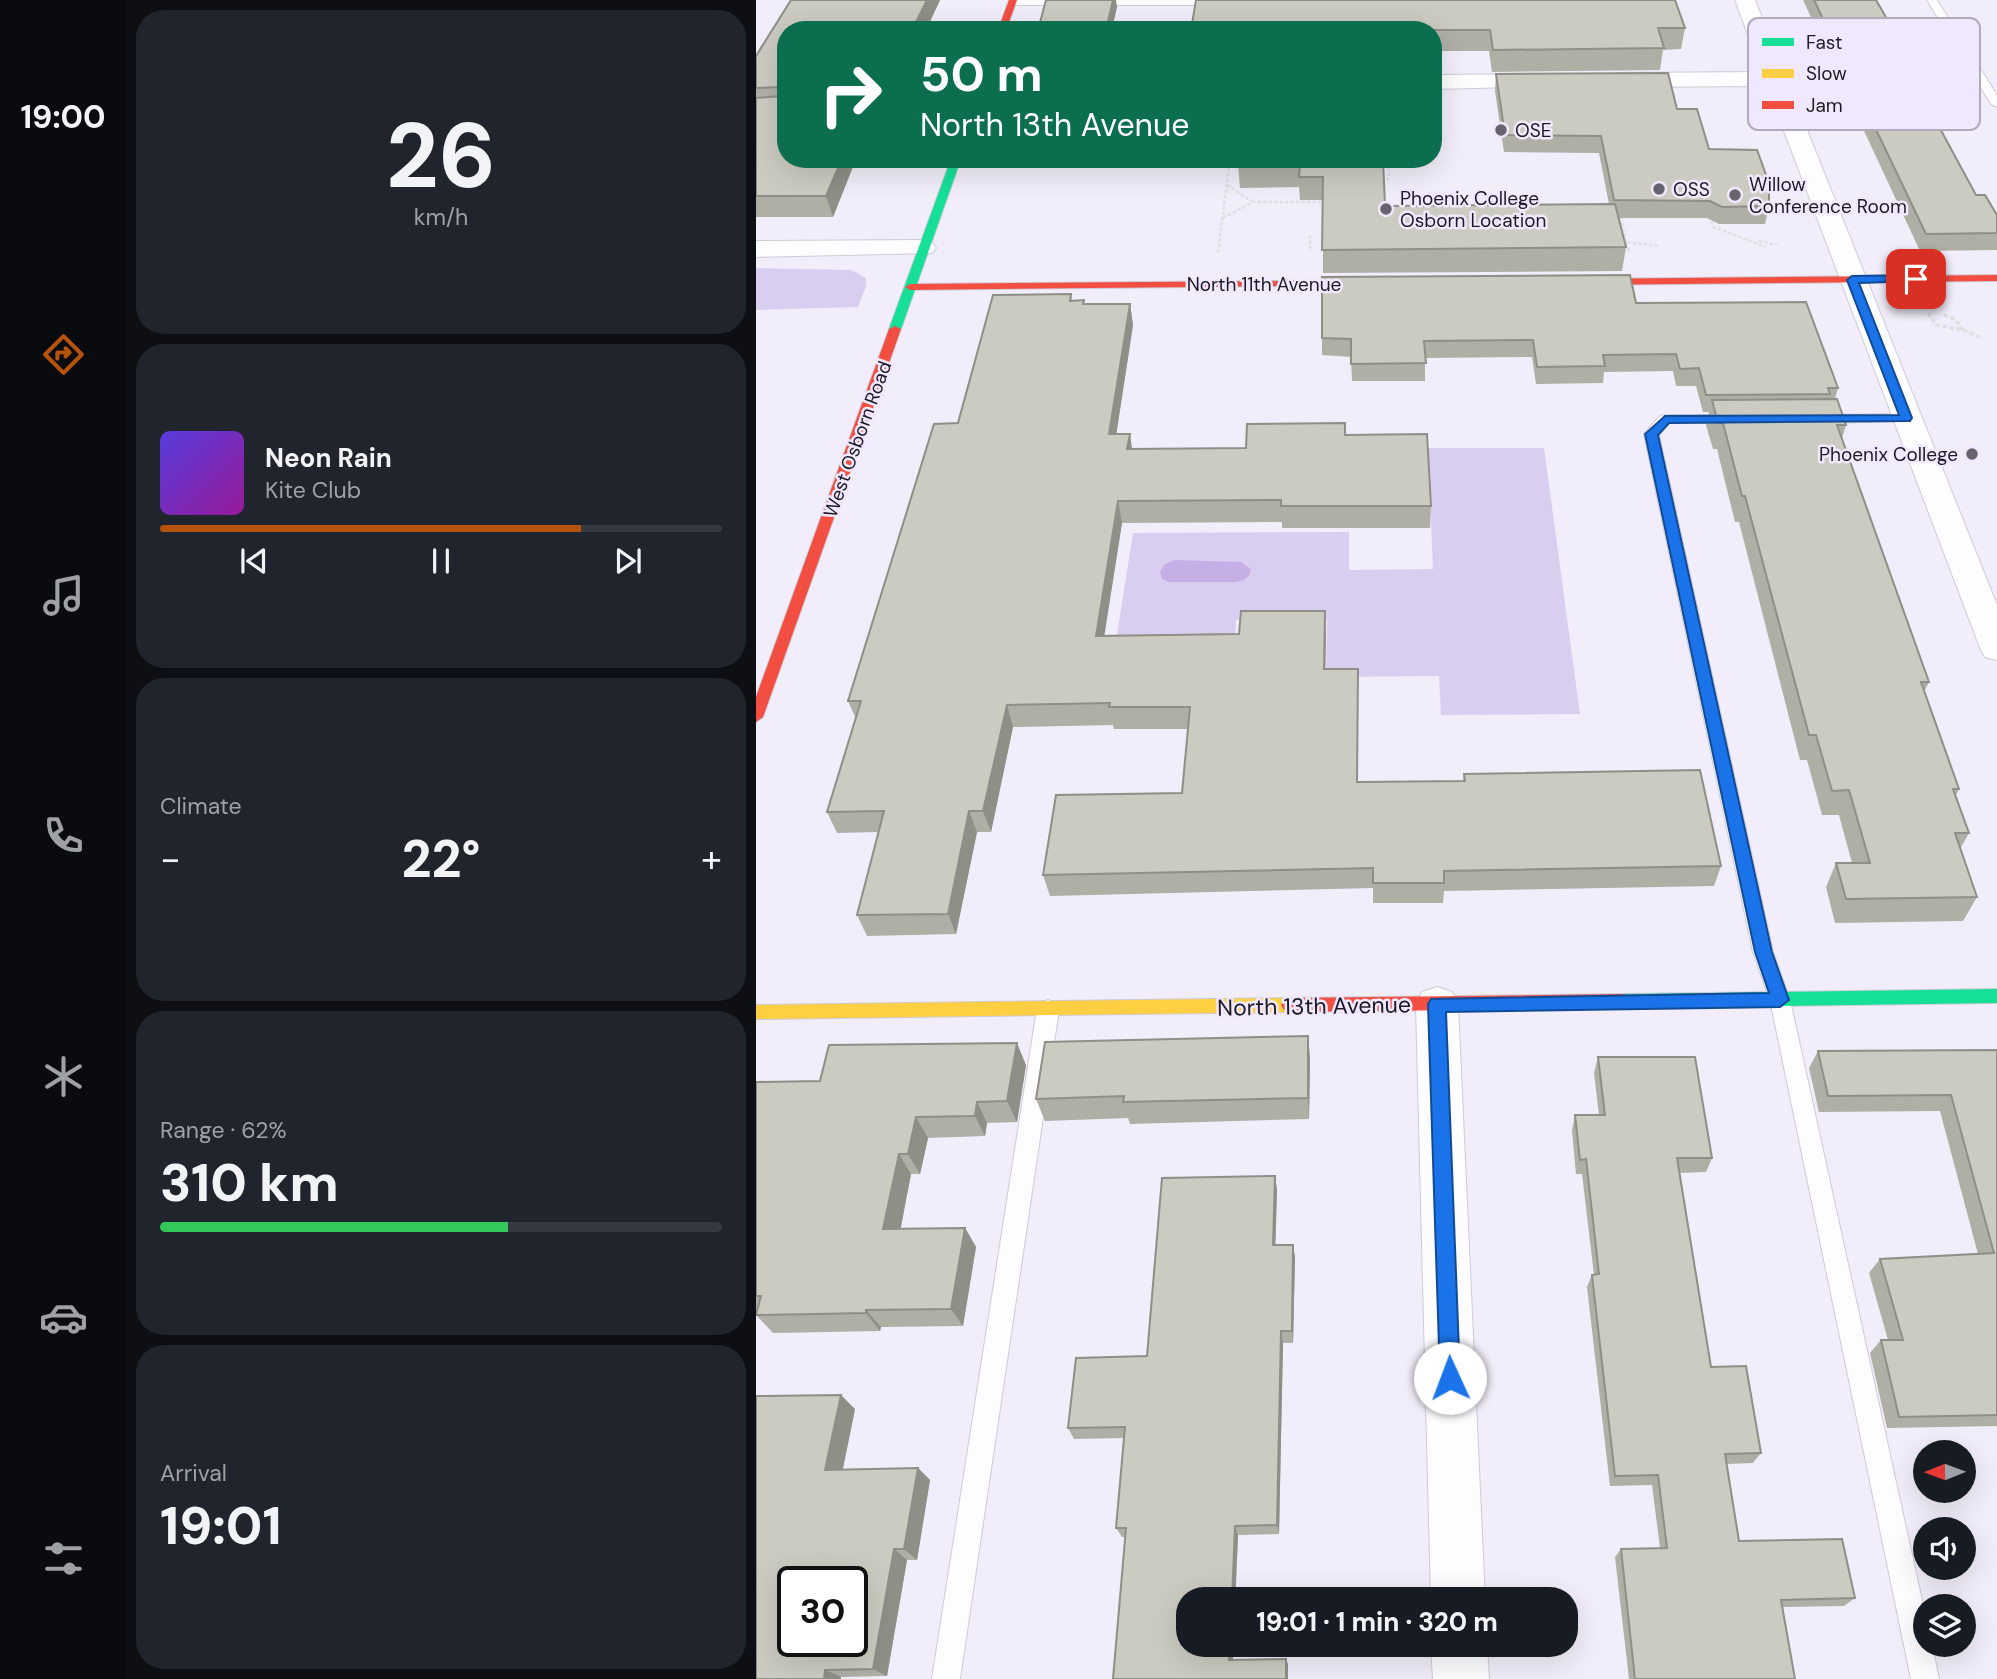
<!DOCTYPE html>
<html lang="en">
<head>
<meta charset="utf-8">
<style>
	body { margin:0; font-family:"DM Sans",sans-serif; background:#20242c; color:#f1f3f6; height:100vh; display:flex; flex-direction:column; font-size:26px; white-space:nowrap }
	* { box-sizing:border-box; margin:0 }
	p { font-size:23px; color:#9ea1a6 }
	.icon { flex:none; width:38px; height:38px; fill:none; stroke:currentColor; stroke-width:2; stroke-linecap:round; stroke-linejoin:round }
	.map { position:relative; flex:1; overflow:hidden }
	.details { display:flex; flex-direction:column; gap:10px; padding:10px; background:#0d0f14; width:630px }
	.details>* { flex:none }
	.hud { position:absolute; left:21px; top:21px; width:665px; height:147px; border-radius:28px; box-shadow:0 7px 28px #0002; background:#0b6e4f; color:#fff; overflow:hidden }
	.needle { width:46px; rotate:269deg }
	.fabs { position:absolute; left:1157px; top:1440px; display:grid; gap:14px }
	.fabs a { display:grid; place-items:center; width:63px; height:63px; border-radius:50%; background:#171b24; box-shadow:0 7px 28px #0002; font-size:35px }
	.speed { position:absolute; left:21px; top:1566px; display:flex; gap:14px; font-size:35px; font-weight:700; text-align:center }
	.speed>* { display:grid; place-content:center; width:91px; height:91px; border-radius:50%; background:#171b24; box-shadow:0 7px 28px #0002; line-height:1 }
	.speed .limit { border:4px solid #111; border-radius:10px; background:#fff; color:#111 }
	.pin { position:absolute; display:grid; place-items:center; width:60px; height:60px; color:#fff; margin:-30px; border-radius:14px; box-shadow:0 4px 10px #0006 }
	.me { position:absolute; width:77px; margin:-38px; rotate:358deg; stroke-linejoin:round; filter:drop-shadow(0 0 5px #0008) }
	.turn { display:flex; align-items:center; gap:24px; height:147px; padding:0 28px; font-size:32px }
	.turn .icon { width:91px; height:91px; stroke-width:2.5 }
	.turn b { display:block; font-size:49px; line-height:60px }
	.big { font-size:52px; font-weight:800; line-height:1.1 }
	.details .widget { flex:1; display:flex; flex-direction:column; justify-content:center; gap:10px; min-width:0; padding:0 24px; border-radius:28px; background:#20242c }
	.details .dial { align-items:center; gap:0 }
	.dial b { font-size:91px; line-height:1 }
	.song { display:flex; align-items:center; gap:21px }
	.cover { width:84px; height:84px; border-radius:10px; background:linear-gradient(135deg,hsl(250 70% 55%),hsl(300 70% 35%)) }
	.played { height:7px; border-radius:4px; background:linear-gradient(90deg,#b45309 75%,#363941 75%) }
	.keys { display:flex; justify-content:space-around; direction:ltr }
	.heat { display:flex; justify-content:space-between; align-items:center; font-size:38px; direction:ltr }
	.charge { height:10px; border-radius:5px; background:linear-gradient(90deg,#34c759 62%,#363941 0) }
	.trip { position:absolute; left:420px; top:1587px; width:402px; height:70px; border-radius:28px; background:#171b24; box-shadow:0 7px 28px #0002; font-weight:800; line-height:70px; text-align:center }
	main { display:flex; flex:1; min-height:0 }
	.tabs { display:flex; flex-direction:column; width:126px; justify-content:space-around; align-items:center; background:#090b0e; color:#9ea1a6 }
	.tabs .icon { width:49px; height:49px }
	.tabs .current { color:#b45309 }
	.tabs b { font-size:32px; color:#f1f3f6 }
	.map>svg:first-child { display:block }
</style>
</head>
<body>
<main>
<nav class="tabs">
<b>19:00</b>
<svg class="icon current" aria-label="directions" viewBox="0 0 24 24"><path d="M12 3l9 9-9 9-9-9zM9 14v-3h6M13 9l2 2-2 2"/></svg>
<svg class="icon" aria-label="music" viewBox="0 0 24 24"><path d="M9 18V5l10-2v13"/><circle cx="6" cy="18" r="3"/><circle cx="16" cy="16" r="3"/></svg>
<svg class="icon" aria-label="phone" viewBox="0 0 24 24"><path d="M5 4h4l2 5-3 2q2 4 5 5l2-3 5 2v4C11 20 4 13 5 4z"/></svg>
<svg class="icon" aria-label="climate" viewBox="0 0 24 24"><path d="M12 3v18M4 7l16 10M4 17L20 7"/></svg>
<svg class="icon" aria-label="car" viewBox="0 0 24 24"><path d="M5 17H2v-5l4-1 3-4h7l3 4 3 1v5h-3M9 17h6M6 11h13"/><circle cx="7" cy="17" r="2"/><circle cx="17" cy="17" r="2"/></svg>
<svg class="icon" aria-label="filters" viewBox="0 0 24 24"><path d="M4 7h16M4 17h16"/><circle cx="9" cy="7" r="2"/><circle cx="15" cy="17" r="2"/></svg>
</nav>
<section class="details">
<div class="widget dial"><b>26</b><p>km/h</p></div>
<div class="widget">
<div class="song"><i class="cover"></i><div><b>Neon Rain</b><p>Kite Club</p></div></div>
<div class="played"></div>
<div class="keys"><svg class="icon" aria-label="previous" viewBox="0 0 24 24"><path d="M18 5L8 12l10 7zM5 5v14"/></svg><svg class="icon" aria-label="pause" viewBox="0 0 24 24"><path d="M8 5v14M16 5v14"/></svg><svg class="icon" aria-label="next" viewBox="0 0 24 24"><path d="M6 5l10 7-10 7zM19 5v14"/></svg></div>
</div>
<div class="widget"><p>Climate</p>
<div class="heat"><a>−</a><b class="big">22°</b><a>+</a></div>
</div>
<div class="widget"><p>Range · 62%</p><b class="big">310 km</b><div class="charge"></div></div>
<div class="widget"><p>Arrival</p><b class="big">19:01</b></div>
</section>
<div class="map">
<svg width="1241" height="1679" viewBox="0 0 1241 1679">
	<rect width="100%" height="100%" fill="#f1edfa"/>
	<g fill="#dacef0">
		<polygon points="0,268 95,270 110,278 110,286 102,307 0,310"/>
		<polygon points="672,448 788,448 824,714 685,715 683,676 570,677 571,619 480,620 479,641 360,641 377,533 593,532 593,570 677,569"/>
	</g>
	<path fill="#c5afe6" d="M 418,560 L 485,562 L 495,569 C 494,578 487,581 479,582 L 413,582 L 406,579 L 404,572 L 408,565 Z"/>
	<g fill="none" stroke-linecap="round" stroke-linejoin="round">
		<defs>
			<g id="lane">
				<polygon points="256,0 470,0 471,2 466,5 252,5 251,3"/>
				<polygon points="1171,0 1181,0 1241,95 1241,107 1235,104"/>
				<polygon points="1150,414 1157,418 1155,421 1064,423 1057,419 1064,415"/>
				<polygon points="909,415 978,415 985,419 978,423 913,423 903,435 1017,952 1034,1000 1169,1614 1169,1645 1176,1645 1183,1679 1155,1679 1014,1000 997,952 888,434 904,416"/>
				<polygon points="292,1000 299,1003 303,1009 204,1679 176,1679 281,1009 285,1003"/>
			</g>
			<g id="street">
				<polygon points="979,0 999,0 1241,605 1241,660 1229,657 1224,648 1011,86 861,87 850,80 861,73 1006,72"/>
				<polygon points="791,74 799,76 802,81 799,86 677,89 677,75"/>
				<polygon points="167,240 176,243 180,248 176,253 0,257 0,241"/>
				<polygon points="681,987 696,992 702,1005 729,1600 675,1600 660,1005 666,992"/>
				<polygon points="675,1645 731,1645 733,1679 677,1679"/>
			</g>
			<g id="fast">
				<polygon points="195,159 205,159 145,329 135,331 133,329"/>
				<polygon points="1241,989 1241,1003 867,1008 861,1006 858,1001 861,996 867,994"/>
			</g>
			<polygon id="slow" points="534,998 540,1000 543,1005 540,1010 534,1012 0,1019 0,1005"/>
			<g id="jam">
				<polygon points="253,0 261,0 250,30 242,30"/>
				<polygon points="1241,275 1241,281 823,285 818,282 823,279"/>
				<polygon points="619,280 624,283 623,285 154,290 149,287 154,284"/>
				<polygon points="139,326 145,329 7,717 0,722 0,697 133,329"/>
				<polygon points="867,994 873,996 876,1001 873,1006 867,1008 534,1012 528,1010 525,1005 528,1000 534,998"/>
			</g>
		</defs>
		<use href="#lane" stroke="#cfcbd6" stroke-width="2"/>
		<use href="#street" stroke="#cfcbd6" stroke-width="2"/>
		<use href="#fast" stroke="#cfcbd6" stroke-width="2"/>
		<use href="#slow" stroke="#cfcbd6" stroke-width="2"/>
		<use href="#jam" stroke="#cfcbd6" stroke-width="2"/>
		<g stroke="#e0dfe3" stroke-width="2.5" stroke-dasharray="3.5 2" stroke-linecap="butt">
			<polyline points="625,182 633,178 632,159"/>
			<polyline points="471,185 497,202"/>
			<polyline points="864,212 870,242"/>
			<polyline points="954,216 957,227 1010,247"/>
			<polyline points="467,218 497,202 572,202"/>
			<polyline points="554,235 554,252"/>
			<polyline points="1003,241 1021,245"/>
			<polyline points="873,251 870,242 904,246"/>
			<polyline points="462,253 474,159"/>
		</g>
		<g stroke="#e0dfe3" stroke-width="3.5" stroke-dasharray="4.5 2.5" stroke-linecap="butt">
			<polyline points="1172,313 1180,325 1207,330 1199,319 1185,314"/>
			<polyline points="1207,330 1226,338"/>
		</g>
		<use href="#lane" fill="#fdfcfe" fill-rule="evenodd"/>
		<use href="#street" fill="#fdfcfe" fill-rule="evenodd"/>
		<use href="#fast" fill="#16e098" fill-rule="evenodd"/>
		<use href="#slow" fill="#ffcf43" fill-rule="evenodd"/>
		<use href="#jam" fill="#f24e42" fill-rule="evenodd"/>
	</g>
	<g fill="#afafa6">
		<polygon points="35,0 184,0 170,30 30,30 100,159 77,217 0,217 0,56"/>
		<polygon points="1047,0 1120,0 1131,19 1218,85 1212,102 1170,102 1220,195 1241,215 1241,250 1164,251"/>
		<polygon points="929,28 925,49 907,50 904,70 736,72 733,51 677,51 677,30"/>
		<polygon points="740,74 921,109 953,149 1013,206 1009,224 963,224 951,218 863,218 870,247 866,271 567,273 567,200 544,200 543,187 484,188 482,165 627,159 629,206 853,204 843,153 748,152 739,91"/>
		<polygon points="315,294 316,301 329,304 374,304 377,325 360,434 376,449 490,448 589,435 675,506 674,528 526,528 526,522 366,523 348,635 483,634 569,611 569,669 602,669 601,782 707,781 708,774 965,866 958,886 688,891 687,903 617,903 617,888 294,896 287,875 426,793 432,729 358,729 357,725 257,727 235,832 221,832 200,934 111,936 101,915 122,832 81,833 71,812 100,719 92,701"/>
		<polygon points="880,303 1082,388 1079,399 1090,425 1086,438 1173,682 1168,692 1203,789 1200,795 1213,833 1204,849 1221,897 1207,921 1079,923 1070,887 1080,863 1096,863 1083,815 1066,815 1051,760 1044,760 983,522 979,522 961,449 957,449 950,425 953,412 947,412 940,386 920,386 917,371 848,372 847,383 780,384 776,357 669,358 669,381 596,381 595,357 566,355 566,338"/>
		<polygon points="552,1036 554,1059 553,1119 374,1124 372,1118 289,1121 280,1099"/>
		<polygon points="1241,1050 1241,1426 1131,1428 1114,1353 1125,1340 1132,1340 1113,1273 1124,1259 1222,1254 1184,1111 1063,1112 1053,1068 1062,1051"/>
		<polygon points="842,1057 956,1158 950,1172 923,1173 955,1367 1005,1453 997,1463 970,1464 983,1541 1099,1598 1088,1606 1026,1607 1039,1679 873,1679 859,1557 865,1549 904,1548 896,1485 854,1486 831,1287 836,1275 838,1275 826,1174 820,1174 816,1130 819,1115 843,1115 838,1073"/>
		<polygon points="270,1065 261,1122 231,1123 229,1136 172,1138 164,1174 155,1174 144,1229 209,1228 220,1247 207,1326 125,1327 124,1331 17,1333 0,1315 0,1082 64,1081"/>
		<polygon points="519,1176 521,1190 519,1245 537,1245 539,1258 537,1343 527,1343 523,1534 482,1535 477,1660 530,1659 532,1665 357,1679 370,1537 366,1537 360,1528 368,1438 318,1439 312,1428 391,1356"/>
		<polygon points="99,1409 87,1469 162,1468 174,1480 161,1560 151,1560 131,1676 0,1679"/>
	</g>
	<g fill="#8f8e87">
		<polygon points="171,0 184,0 170,30 156,30"/>
		<polygon points="357,0 360,0 361,7 356,30 350,30"/>
		<polygon points="86,159 100,159 77,217 70,196"/>
		<polygon points="374,304 377,325 357,456 353,434"/>
		<polygon points="374,434 377,456 371,449"/>
		<polygon points="362,501 366,523 345,657 340,636"/>
		<polygon points="569,611 570,633 569,691 568,669"/>
		<polygon points="251,705 257,727 235,832 227,811"/>
		<polygon points="213,811 221,832 200,934 192,914"/>
		<polygon points="552,1036 554,1059 553,1119 552,1098"/>
		<polygon points="261,1043 270,1065 261,1122 251,1101"/>
		<polygon points="221,1102 231,1123 229,1136 219,1116"/>
		<polygon points="160,1117 172,1138 164,1174 152,1154"/>
		<polygon points="143,1154 155,1174 141,1248 127,1229"/>
		<polygon points="519,1176 521,1190 519,1259 517,1245"/>
		<polygon points="209,1228 220,1247 207,1326 195,1309"/>
		<polygon points="537,1245 539,1258 537,1343 536,1331"/>
		<polygon points="110,1310 125,1327 124,1331 110,1313"/>
		<polygon points="525,1331 527,1343 523,1534 521,1525"/>
		<polygon points="85,1395 99,1409 84,1482 69,1470"/>
		<polygon points="162,1468 174,1480 161,1560 148,1549"/>
		<polygon points="479,1526 482,1535 479,1600 476,1600"/>
		<polygon points="138,1549 151,1560 131,1676 117,1669"/>
		<polygon points="474,1645 477,1645 477,1666 473,1660"/>
		<polygon points="530,1659 532,1665 532,1679 530,1679"/>
		<polygon points="69,1670 85,1677 85,1679 68,1679"/>
	</g>
	<g fill="#cccbc1" stroke="#8f8e87" stroke-width="2" fill-rule="evenodd">
		<polygon points="35,0 171,0 156,30 30,30 30,159 86,159 70,196 0,196 0,98 26,96 24,87 0,88 0,56"/>
		<polygon points="290,0 357,0 350,30 282,30"/>
		<polygon points="440,0 919,0 929,28 902,28 908,48 737,50 734,30 435,30"/>
		<polygon points="1058,0 1120,0 1131,19 1179,19 1218,85 1161,86 1220,195 1229,195 1241,215 1241,233 1170,234"/>
		<polygon points="912,73 921,109 941,109 953,149 1001,150 1013,183 1013,206 966,207 954,201 858,200 845,136 749,135 740,74"/>
		<polygon points="482,159 627,159 629,206 859,204 870,247 566,250 567,177 543,177 544,164 482,165"/>
		<polygon points="874,275 880,303 1050,302 1082,388 1072,388 1074,394 950,395 943,368 924,369 920,354 847,355 849,366 781,367 777,340 668,341 670,363 595,364 595,339 566,338 566,277"/>
		<polygon points="315,294 314,301 328,300 327,304 374,304 353,434 374,434 371,449 490,448 491,424 589,423 589,435 671,434 675,506 525,506 525,500 362,501 340,636 483,634 485,611 569,611 568,669 602,669 601,782 709,781 708,774 944,770 965,866 688,871 688,883 617,883 617,868 287,875 300,795 426,793 434,707 353,707 354,703 251,705 227,811 213,811 192,914 101,915 128,811 71,812 105,701 92,701 178,424 202,423 237,295"/>
		<polygon points="1081,399 1090,425 1081,425 1173,682 1165,682 1203,789 1197,789 1213,833 1199,833 1221,897 1090,899 1080,863 1114,863 1093,790 1076,791 1060,735 1053,735 989,496 986,496 967,423 962,423 956,400"/>
		<polygon points="552,1036 552,1098 367,1102 368,1096 280,1099 289,1042"/>
		<polygon points="261,1043 251,1101 221,1102 219,1116 160,1117 152,1154 143,1154 127,1229 209,1228 195,1309 110,1310 110,1313 0,1315 5,1296 0,1296 0,1082 64,1081 73,1045"/>
		<polygon points="1241,1050 1241,1415 1143,1417 1125,1340 1147,1340 1124,1259 1238,1253 1195,1095 1072,1096 1062,1051"/>
		<polygon points="842,1057 939,1057 956,1158 921,1158 955,1367 990,1366 1005,1453 969,1454 983,1541 1086,1539 1099,1598 1025,1600 1039,1679 879,1679 865,1549 911,1548 902,1475 859,1476 836,1275 843,1274 830,1159 824,1160 819,1115 849,1115"/>
		<polygon points="519,1176 517,1245 537,1245 536,1331 525,1331 521,1525 479,1526 476,1600 432,1600 432,1645 474,1645 473,1660 530,1659 530,1679 357,1679 370,1528 360,1528 369,1427 312,1428 320,1358 391,1356 406,1178"/>
		<path d="M 85,1395 L 69,1470 L 162,1468 L 148,1549 L 138,1549 L 117,1669 L 69,1670 L 68,1679 L 0,1679 L 0,1396 ZM 37,1582 L 96,1582 L 96,1642 L 37,1642 Z"/>
	</g>
	<polygon fill="#1a73e8" stroke="#114b97" stroke-width="2" points="1160,275 1166,279 1164,281 1103,283 1156,418 1154,421 913,423 902,435 1016,952 1033,1000 1024,1007 690,1012 704,1378 701,1385 694,1388 687,1385 684,1378 672,1004 675,999 1013,993 999,952 889,434 909,416 1143,415 1091,280 1096,276"/>
	<g fill="#68646f" stroke="#f0e8ff" stroke-width="2.5">
		<circle cx="745" cy="130" r="7"/>
		<circle cx="903" cy="189" r="7"/>
		<circle cx="979" cy="195" r="7"/>
		<circle cx="630" cy="209" r="7"/>
		<circle cx="1216" cy="454" r="7"/>
	</g>
	<g text-anchor="middle" stroke-width="5" stroke-linejoin="round" paint-order="stroke">
		<g font-size="19" fill="#1e1a24" stroke="#f0e8ff" text-anchor="start">
			<text x="759" y="137">OSE</text>
			<text x="993" y="191">Willow<tspan x="993" dy="22">Conference Room</tspan></text>
			<text x="917" y="196">OSS</text>
			<text x="644" y="205">Phoenix College<tspan x="644" dy="22">Osborn Location</tspan></text>
			<text x="1202" y="461" text-anchor="end">Phoenix College</text>
		</g>
		<g font-size="19" fill="#1e1a24" stroke="#f0e8ff">
			<text x="508" y="291">North 11th Avenue</text>
			<text transform="translate(101 439) rotate(-70)" y="7">West Osborn Road</text>
		</g>
		<g font-size="23" fill="#1e1a24" stroke="#f0e8ff">
			<text transform="translate(558 1006) rotate(-1)" y="8">North 13th Avenue</text>
		</g>
	</g>
	<rect x="992" y="18" width="232" height="112" rx="10" fill="#f0e8ff" stroke="#b1aabd" stroke-width="2"/>
	<rect x="1006" y="38" width="32" height="8" fill="#16e098"/>
	<rect x="1006" y="69" width="32" height="9" fill="#ffcf43"/>
	<rect x="1006" y="101" width="32" height="8" fill="#f24e42"/>
	<g font-size="19" fill="#1e1a24">
		<text x="1050" y="49">Fast</text>
		<text x="1050" y="80">Slow</text>
		<text x="1050" y="112">Jam</text>
	</g>
</svg>
<div class="fabs">
<a><svg class="needle" viewBox="-14 -14 28 28"><path d="M0-13l5 13h-10z" fill="#e53935"/><path d="M0 13l5-13h-10z" fill="#9ea1a6"/></svg></a>
<a><svg class="icon" aria-label="sound" viewBox="0 0 24 24"><path d="M4 9h4l5-4v14l-5-4H4zM17 9q2 3 0 6"/></svg></a>
<a><svg class="icon" aria-label="layers" viewBox="0 0 24 24"><path d="M12 4l9 5-9 5-9-5zM3 14l9 5 9-5"/></svg></a>
</div>
<div class="speed"><div class="limit">30</div></div>
<div class="pin" style="left:1160px;top:279px;background:#d93025"><svg class="icon" aria-label="arrive" viewBox="0 0 24 24"><path d="M6 21V4h12l-3 4 3 4H6"/></svg></div>
<svg class="me" style="left:694px;top:1378px" viewBox="-20 -20 40 40"><circle r="19" fill="#fff"/><path d="M0-13L10 11 0 6-10 11z" fill="#1a73e8"/></svg>
<div class="trip">19:01 · 1 min · 320 m</div>
<div class="hud">
<div class="turn"><svg class="icon" aria-label="right" viewBox="0 0 24 24"><path d="M7 20v-9h11M14 6l5 5-5 5"/></svg><div><b>50 m</b>North 13th Avenue</div></div>
</div>
</div>
</main>
</body>
</html>
